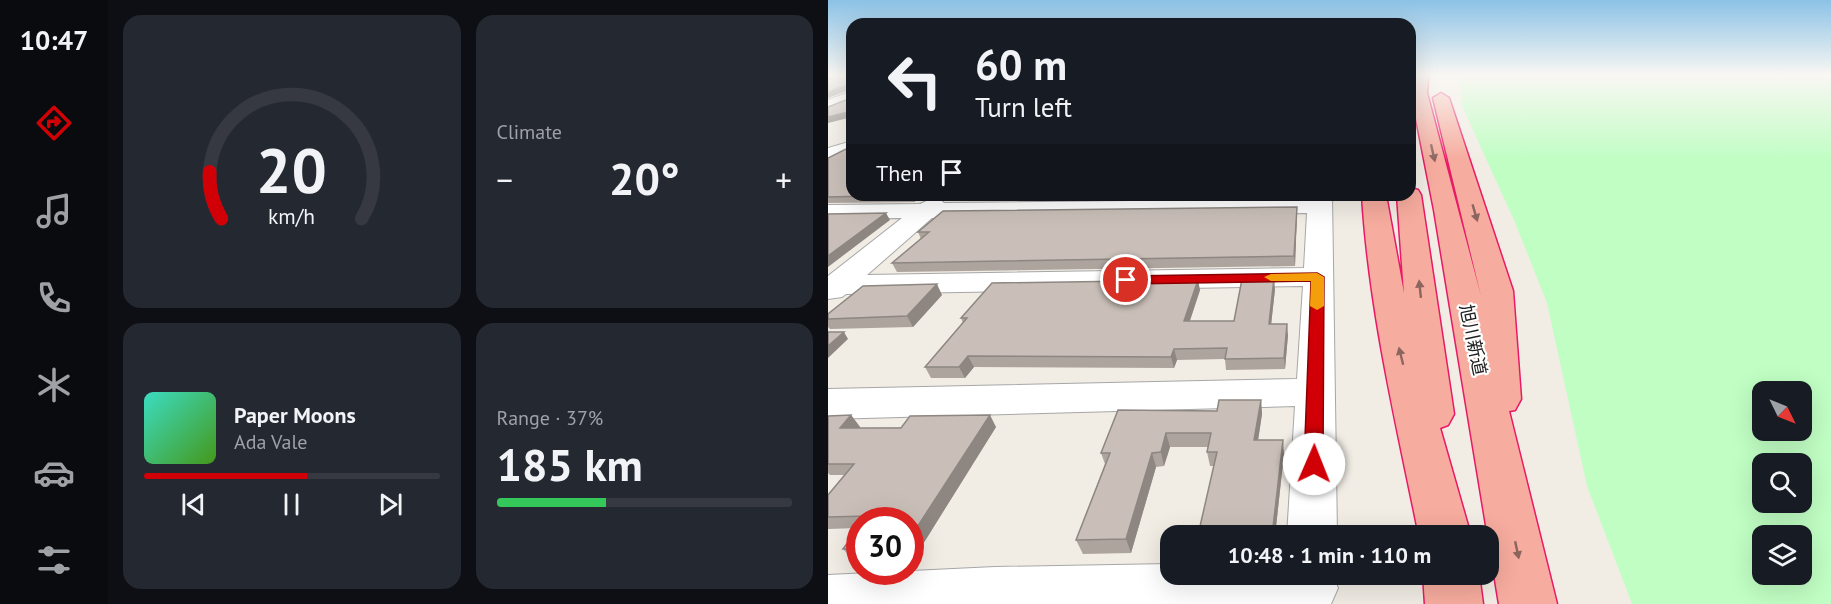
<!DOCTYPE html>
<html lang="en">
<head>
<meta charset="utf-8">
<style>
	body { margin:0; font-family:"PT Sans","Noto Sans JP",sans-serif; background:#242831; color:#f1f3f6; height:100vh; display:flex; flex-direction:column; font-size:22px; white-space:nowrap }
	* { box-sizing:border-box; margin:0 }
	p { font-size:20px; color:#9ea1a6 }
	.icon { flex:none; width:33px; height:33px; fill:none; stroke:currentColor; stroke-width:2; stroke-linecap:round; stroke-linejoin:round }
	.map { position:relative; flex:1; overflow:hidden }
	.side { display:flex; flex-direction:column; gap:15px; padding:15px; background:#0d0f14; width:720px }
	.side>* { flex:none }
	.hud { position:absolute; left:18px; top:18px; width:570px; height:183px; border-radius:18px; box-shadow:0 6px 24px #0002; background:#171b24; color:#f1f3f6; overflow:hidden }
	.needle { width:39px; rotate:133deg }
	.buttons { position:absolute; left:924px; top:381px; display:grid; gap:12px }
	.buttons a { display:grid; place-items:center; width:60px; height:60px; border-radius:12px; background:#171b24; box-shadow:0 6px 24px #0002; font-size:30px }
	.speed { position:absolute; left:18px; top:507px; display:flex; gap:12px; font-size:30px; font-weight:700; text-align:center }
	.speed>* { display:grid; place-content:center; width:78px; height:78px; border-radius:50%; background:#171b24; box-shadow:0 6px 24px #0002; line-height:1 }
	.speed .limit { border:9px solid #d22; background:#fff; color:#111 }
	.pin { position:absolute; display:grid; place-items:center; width:51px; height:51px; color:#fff; margin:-26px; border:3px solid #fff; border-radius:50%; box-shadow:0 2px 6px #0007 }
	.me { position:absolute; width:66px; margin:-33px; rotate:1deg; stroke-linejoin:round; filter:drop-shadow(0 0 4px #0008) }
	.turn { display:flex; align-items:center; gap:21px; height:126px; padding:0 30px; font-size:27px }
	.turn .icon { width:78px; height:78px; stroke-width:2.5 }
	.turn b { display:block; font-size:42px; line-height:51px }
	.then { display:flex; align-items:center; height:57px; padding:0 30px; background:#0003; gap:12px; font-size:22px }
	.big { font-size:45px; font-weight:800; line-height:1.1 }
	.side .card { flex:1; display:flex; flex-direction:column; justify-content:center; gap:9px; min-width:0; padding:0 21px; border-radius:18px; background:#242831 }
	.side .dial { align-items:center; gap:0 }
	.dial svg { height:156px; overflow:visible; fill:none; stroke:#363941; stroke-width:7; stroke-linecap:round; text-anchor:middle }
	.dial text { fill:#f1f3f6; stroke:none }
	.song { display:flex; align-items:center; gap:18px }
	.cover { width:72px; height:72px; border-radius:9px; background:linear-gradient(135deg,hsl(170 70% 55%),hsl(100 70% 35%)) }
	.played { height:6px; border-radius:3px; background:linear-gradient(90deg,#d00006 55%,#363941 55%) }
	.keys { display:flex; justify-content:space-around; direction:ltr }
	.heat { display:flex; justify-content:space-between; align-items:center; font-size:33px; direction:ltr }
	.charge { height:9px; border-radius:4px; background:linear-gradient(90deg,#34c759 37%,#363941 0) }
	.side .tiles { flex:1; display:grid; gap:15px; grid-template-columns:repeat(2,1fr) }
	.trip { position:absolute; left:332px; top:525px; width:339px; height:60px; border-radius:18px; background:#171b24; box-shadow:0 6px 24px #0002; font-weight:800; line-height:60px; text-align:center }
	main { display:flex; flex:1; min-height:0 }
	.tabs { display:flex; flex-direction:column; width:108px; justify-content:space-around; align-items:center; background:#090b0e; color:#9ea1a6 }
	.tabs .icon { width:42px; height:42px }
	.tabs .on { color:#d00006 }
	.tabs b { font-size:27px; color:#f1f3f6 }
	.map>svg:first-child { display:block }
</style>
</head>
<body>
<main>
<nav class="tabs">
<b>10:47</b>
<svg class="icon on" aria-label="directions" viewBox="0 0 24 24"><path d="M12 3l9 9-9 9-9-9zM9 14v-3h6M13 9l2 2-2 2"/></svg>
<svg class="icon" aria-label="music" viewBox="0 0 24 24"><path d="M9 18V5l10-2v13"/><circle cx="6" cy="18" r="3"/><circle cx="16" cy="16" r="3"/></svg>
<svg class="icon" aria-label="phone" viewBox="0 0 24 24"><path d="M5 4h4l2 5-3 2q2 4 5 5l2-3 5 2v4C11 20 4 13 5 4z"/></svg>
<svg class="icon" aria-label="climate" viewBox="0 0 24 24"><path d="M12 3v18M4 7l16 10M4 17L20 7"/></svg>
<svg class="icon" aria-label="car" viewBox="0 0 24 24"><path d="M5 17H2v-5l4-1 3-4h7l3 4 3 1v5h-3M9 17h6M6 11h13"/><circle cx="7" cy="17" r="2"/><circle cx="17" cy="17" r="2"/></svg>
<svg class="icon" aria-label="filters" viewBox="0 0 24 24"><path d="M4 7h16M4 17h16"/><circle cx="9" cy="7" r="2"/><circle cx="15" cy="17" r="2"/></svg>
</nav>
<section class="side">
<div class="tiles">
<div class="card dial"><svg viewBox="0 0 100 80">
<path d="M14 69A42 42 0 1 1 86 69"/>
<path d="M14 69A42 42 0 0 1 8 45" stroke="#d00006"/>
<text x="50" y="56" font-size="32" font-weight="700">20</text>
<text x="50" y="72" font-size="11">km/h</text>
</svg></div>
<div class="card"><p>Climate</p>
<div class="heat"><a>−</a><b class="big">20°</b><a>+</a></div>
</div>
<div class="card">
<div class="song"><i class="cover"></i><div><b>Paper Moons</b><p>Ada Vale</p></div></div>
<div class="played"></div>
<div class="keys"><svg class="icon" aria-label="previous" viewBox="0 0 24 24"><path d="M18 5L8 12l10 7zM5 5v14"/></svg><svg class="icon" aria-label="pause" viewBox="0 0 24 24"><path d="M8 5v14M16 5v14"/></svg><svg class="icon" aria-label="next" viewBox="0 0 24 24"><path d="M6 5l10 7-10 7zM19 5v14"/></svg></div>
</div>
<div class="card"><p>Range · 37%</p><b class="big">185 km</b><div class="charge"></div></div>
</div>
</section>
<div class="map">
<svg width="1003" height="604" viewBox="0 0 1003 604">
	<rect width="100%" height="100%" fill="#f1ede5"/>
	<path fill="#c0fec3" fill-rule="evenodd" d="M 632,76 L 1003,76 L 1003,604 L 804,604 L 759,486 L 719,303 L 686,220 L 634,106 ZM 934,392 L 974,392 L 974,430 L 934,430 ZM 934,464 L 974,464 L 974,502 L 934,502 ZM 934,536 L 974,536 L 974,574 L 934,574 Z"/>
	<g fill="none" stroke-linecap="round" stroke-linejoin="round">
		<defs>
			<g id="minor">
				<polygon points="0,76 9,76 7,79 0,80"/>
				<polygon points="24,91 24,102 0,111 0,100"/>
				<polygon points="24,141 24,153 0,160 0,148"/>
				<path d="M 480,195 L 504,195 L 509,536 L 459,536 L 467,406 L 0,419 L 0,389 L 469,379 L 475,286 L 18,294 L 14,297 L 0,299 L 0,276 L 74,218 L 0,219 L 0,205 L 92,204 L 105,198 L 113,200 L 116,203 L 480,199 ZM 479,213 L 476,268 L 39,275 L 104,218 Z"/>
				<polygon points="342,564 342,574 504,574 510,588 503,604 0,604 0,575 167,567"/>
			</g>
			<g id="trunk">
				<polygon points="586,76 600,76 599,93 653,296 605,98 613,93 621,98 685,291 693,399 687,410 681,411 729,604 671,604 606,210 583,93"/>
				<path d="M 582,188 L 590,190 L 593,195 L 626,414 L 620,425 L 612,428 L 643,536 L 591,536 C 568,422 541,311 534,195 L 558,195 L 576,293 L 569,195 L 582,195 Z"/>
				<polygon points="595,574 651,574 655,604 597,604"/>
			</g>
		</defs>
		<use href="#minor" stroke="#a7a7a7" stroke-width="2"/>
		<use href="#trunk" stroke="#e91966" stroke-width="3"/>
		<use href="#minor" fill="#fff" fill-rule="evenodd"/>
		<use href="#trunk" fill="#f6ac9e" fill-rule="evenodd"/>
	</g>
	<g fill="#ada49e">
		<polygon points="0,158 95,195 86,202 0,203"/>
		<polygon points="139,195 461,195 461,197 141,200"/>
		<polygon points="469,207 467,266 69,272 64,263 93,239 90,232"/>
		<polygon points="447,289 443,324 460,335 457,369 398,370 397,359 349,360 346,368 146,367 137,378 103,378 97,367 135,323 133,318 372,290 362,321 406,321"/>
		<polygon points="114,295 85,327 2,329 0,327 0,314"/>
		<polygon points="433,400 434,414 430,440 456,454 447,536 370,536 386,466 382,466 379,452 380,447 342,447 336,466 328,467 303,553 255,554 248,540 277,464 273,453"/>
		<polygon points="23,415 32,427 31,428 168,427 85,560 82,560 82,520 32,520 32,560 26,560 15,549 30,528 0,529 0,495 16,475 2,475 0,473 0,416"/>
	</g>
	<g fill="#8d8681">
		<polygon points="21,84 23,89 0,98 0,92"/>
		<polygon points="24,111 24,117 0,123 0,117"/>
		<polygon points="83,195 95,195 86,202"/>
		<polygon points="469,207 469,215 467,266 466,256"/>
		<polygon points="58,213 62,220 0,267 0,256"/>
		<polygon points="446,278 447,289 442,335 441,324"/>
		<polygon points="370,280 372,290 358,332 356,321"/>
		<polygon points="109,284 114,295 85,327 79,316"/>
		<polygon points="459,324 460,335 457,369 456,358"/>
		<polygon points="16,332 20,339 0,358 0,346"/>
		<polygon points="346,349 349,360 346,368 343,357"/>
		<polygon points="140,356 146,367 137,378 131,367"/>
		<polygon points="433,400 434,414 428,454 426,440"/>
		<polygon points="23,415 32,427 21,440 12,428"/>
		<polygon points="162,415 168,427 85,560 82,556 82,538"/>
		<polygon points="338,433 342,447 336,466 333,452"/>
		<polygon points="455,440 456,454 447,536 444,536"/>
		<polygon points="324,453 328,467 303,553 298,539"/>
	</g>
	<g fill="#c9bfb8" stroke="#8d8681" stroke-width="1.5">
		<polygon points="6,75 24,75 24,111 0,117 0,107 23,98 24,86 21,84 0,92 0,77 5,77"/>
		<polygon points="24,146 24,195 83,195 0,197 0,158"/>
		<polygon points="469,207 466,256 64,263 101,232 90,232 115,211"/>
		<polygon points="58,213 0,256 0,214"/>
		<polygon points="446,278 441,324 459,324 456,358 397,359 399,348 346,349 343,357 140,356 131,367 97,367 139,318 133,318 164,283 370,280 356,321 406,321 414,279"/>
		<polygon points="109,284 79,316 0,319 0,314 35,286"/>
		<polygon points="0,332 16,332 0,346"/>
		<polygon points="391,400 433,400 426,440 455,440 444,536 370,535 389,452 379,452 383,433 338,433 333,452 324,453 298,539 248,540 282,453 273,453 290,410 389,411"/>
		<polygon points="23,415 12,428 73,428 82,416 162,415 82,538 82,520 36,520 39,516 0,517 0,495 26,464 0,464 0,416"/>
		<polygon points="32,526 32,548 15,549"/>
	</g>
	<defs><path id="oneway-solid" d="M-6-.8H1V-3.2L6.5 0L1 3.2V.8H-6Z" transform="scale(1.5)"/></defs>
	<g fill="#8b665f">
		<use href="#oneway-solid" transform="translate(605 153) rotate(77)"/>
		<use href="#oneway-solid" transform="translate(647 213) rotate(74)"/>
		<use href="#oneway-solid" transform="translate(592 289) rotate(-96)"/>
		<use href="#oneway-solid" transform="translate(573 356) rotate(-104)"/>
		<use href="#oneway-solid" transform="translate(689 550) rotate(78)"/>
	</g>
	<linearGradient id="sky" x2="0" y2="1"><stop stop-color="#8cc2e6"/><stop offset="0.47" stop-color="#f9f7f3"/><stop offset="1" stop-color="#f9f7f3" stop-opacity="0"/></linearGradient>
	<rect width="1003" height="160" fill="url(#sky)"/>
	<polygon fill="#d00006" stroke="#870004" stroke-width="1.5" points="489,273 496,277 495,464 493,469 486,472 479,469 476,464 483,281 298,284 291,280 298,276"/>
	<polygon fill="#f59e0b" points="489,273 496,277 496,306 489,310 482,306 483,281 443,281 436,277 443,274"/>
	<g text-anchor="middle" stroke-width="4.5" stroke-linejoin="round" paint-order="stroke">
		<g font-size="18" fill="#202020" stroke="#fff">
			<text transform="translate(645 340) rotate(78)" y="6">旭川新道</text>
		</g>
	</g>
</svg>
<div class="buttons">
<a><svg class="needle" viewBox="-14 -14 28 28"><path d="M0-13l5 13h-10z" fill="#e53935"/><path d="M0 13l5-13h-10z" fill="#9ea1a6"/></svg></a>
<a><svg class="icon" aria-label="search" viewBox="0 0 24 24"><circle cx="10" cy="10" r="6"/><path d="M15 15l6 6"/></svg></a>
<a><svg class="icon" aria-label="layers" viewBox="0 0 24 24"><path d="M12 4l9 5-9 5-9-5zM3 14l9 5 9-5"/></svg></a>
</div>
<div class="speed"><div class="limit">30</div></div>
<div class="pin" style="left:298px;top:280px;background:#d93025"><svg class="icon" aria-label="arrive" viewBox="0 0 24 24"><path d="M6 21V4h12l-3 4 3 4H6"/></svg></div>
<svg class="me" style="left:486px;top:464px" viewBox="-20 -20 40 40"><circle r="19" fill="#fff"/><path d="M0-13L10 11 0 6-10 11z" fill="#d00006"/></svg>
<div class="trip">10:48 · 1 min · 110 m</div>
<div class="hud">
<div class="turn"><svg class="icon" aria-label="left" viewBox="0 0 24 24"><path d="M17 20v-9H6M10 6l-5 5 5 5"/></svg><div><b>60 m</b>Turn left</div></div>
<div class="then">Then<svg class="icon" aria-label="arrive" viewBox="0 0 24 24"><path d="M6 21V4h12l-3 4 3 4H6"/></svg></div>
</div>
</div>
</main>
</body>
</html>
